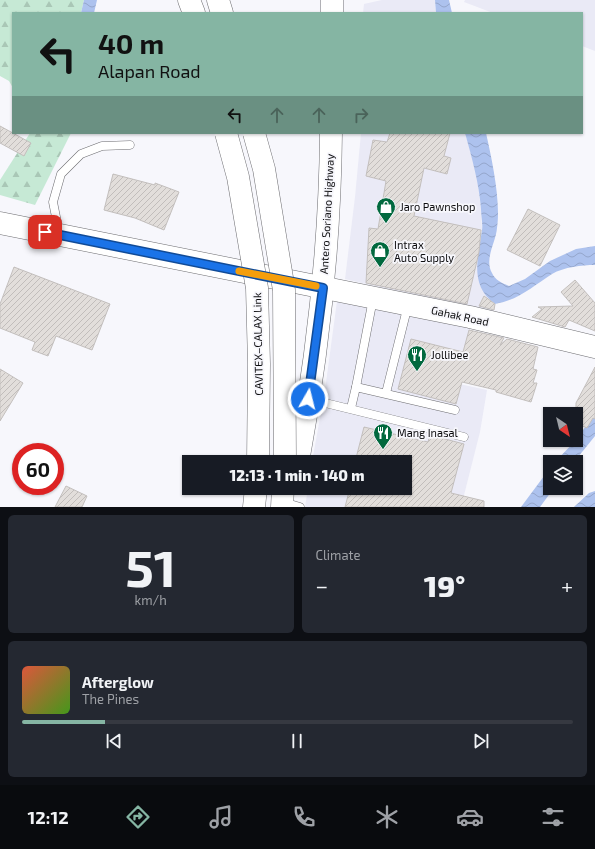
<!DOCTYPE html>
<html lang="en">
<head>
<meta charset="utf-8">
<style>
	body { margin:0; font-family:"Exo 2",sans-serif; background:#242831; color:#f1f3f6; height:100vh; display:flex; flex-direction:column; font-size:15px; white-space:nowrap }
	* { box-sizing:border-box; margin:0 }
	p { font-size:13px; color:#9ea1a6 }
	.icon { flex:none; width:22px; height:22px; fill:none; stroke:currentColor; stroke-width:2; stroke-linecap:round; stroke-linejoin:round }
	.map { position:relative; height:507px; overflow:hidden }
	.drawer { display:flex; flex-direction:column; gap:8px; padding:8px; background:#0d0f14; flex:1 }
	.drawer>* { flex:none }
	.top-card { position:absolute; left:12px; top:12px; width:571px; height:122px; border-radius:0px; box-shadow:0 1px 3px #0004; background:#85b5a3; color:#111; overflow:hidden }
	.needle { width:26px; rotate:145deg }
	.buttons { position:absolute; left:543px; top:407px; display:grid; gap:8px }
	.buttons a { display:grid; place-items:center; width:40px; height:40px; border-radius:0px; background:#171b24; box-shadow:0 1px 3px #0004; font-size:20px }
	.speed { position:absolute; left:12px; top:443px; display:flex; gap:8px; font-size:20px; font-weight:700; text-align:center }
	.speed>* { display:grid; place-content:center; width:52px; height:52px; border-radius:50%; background:#171b24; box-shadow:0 1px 3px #0004; line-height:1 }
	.speed .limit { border:6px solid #d22; background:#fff; color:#111 }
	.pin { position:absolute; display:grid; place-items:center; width:34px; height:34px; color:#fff; margin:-17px; border-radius:8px; box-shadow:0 2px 6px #0006 }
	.me { position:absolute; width:44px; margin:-22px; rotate:8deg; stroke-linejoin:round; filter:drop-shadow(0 0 3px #0008) }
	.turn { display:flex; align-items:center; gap:14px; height:84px; padding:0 20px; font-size:18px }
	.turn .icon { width:52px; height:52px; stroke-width:2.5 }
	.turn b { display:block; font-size:28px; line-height:34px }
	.lanes { display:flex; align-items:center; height:38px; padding:0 20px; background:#0003; justify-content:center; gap:20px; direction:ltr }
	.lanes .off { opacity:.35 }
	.big { font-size:30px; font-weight:800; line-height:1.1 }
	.drawer .card { flex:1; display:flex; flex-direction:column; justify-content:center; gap:6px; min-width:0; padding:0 14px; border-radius:6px; background:#242831 }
	.drawer .dial { align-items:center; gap:0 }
	.dial b { font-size:52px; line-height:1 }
	.song { display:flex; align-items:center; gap:12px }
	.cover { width:48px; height:48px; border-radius:6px; background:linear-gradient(135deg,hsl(10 70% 55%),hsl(100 70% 35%)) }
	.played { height:4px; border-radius:2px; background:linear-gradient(90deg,#85b5a3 15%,#363941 15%) }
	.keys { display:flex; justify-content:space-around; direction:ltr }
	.heat { display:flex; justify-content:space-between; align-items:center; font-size:22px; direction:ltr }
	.drawer .tiles { flex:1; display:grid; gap:8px; grid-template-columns:1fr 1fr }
	.card:last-child { grid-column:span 2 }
	.trip { position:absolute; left:182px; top:455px; width:230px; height:40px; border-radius:0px; background:#171b24; box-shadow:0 1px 3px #0004; font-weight:800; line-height:40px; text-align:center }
	.dock { display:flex; height:64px; justify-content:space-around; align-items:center; background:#090b0e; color:#9ea1a6 }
	.dock .icon { width:28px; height:28px }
	.dock .on { color:#85b5a3 }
	.dock b { font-size:18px; color:#f1f3f6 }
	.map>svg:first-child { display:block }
</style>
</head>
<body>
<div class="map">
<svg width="595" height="507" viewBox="0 0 595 507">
	<defs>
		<pattern id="forest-firs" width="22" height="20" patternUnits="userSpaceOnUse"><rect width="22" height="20" fill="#c6e9d5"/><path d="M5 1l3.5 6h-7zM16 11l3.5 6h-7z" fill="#a9c7b6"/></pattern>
		<pattern id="water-waves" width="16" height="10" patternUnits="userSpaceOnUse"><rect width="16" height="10" fill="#adc2ee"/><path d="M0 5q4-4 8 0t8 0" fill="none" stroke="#94a6cb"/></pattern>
		<pattern id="building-hatch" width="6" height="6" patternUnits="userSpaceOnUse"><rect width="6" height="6" fill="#e2dedb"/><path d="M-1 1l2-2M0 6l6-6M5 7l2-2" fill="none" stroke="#c1bdbb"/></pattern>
	</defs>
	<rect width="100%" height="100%" fill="#f7f7fc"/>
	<g fill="#eaeaf6">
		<polygon points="382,0 435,0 436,13 363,13 364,4"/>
		<polygon points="465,0 595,0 595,51 582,46 582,13 493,13 464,2"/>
		<polygon points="361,133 465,133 476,171 481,208 482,230 478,247 489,299 495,304 493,314 345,279 355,197"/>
		<polygon points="337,301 470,328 455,383 487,390 480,432 461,507 305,507 308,488 405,488 405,462 312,462 325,390"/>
	</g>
	<g fill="url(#forest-firs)">
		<polygon points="0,0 84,0 81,13 13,13 13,88 9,81 0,76"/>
		<polygon points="30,133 71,133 35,205 0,195 0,180"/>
	</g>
	<g fill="url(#water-waves)">
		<polygon points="84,0 97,0 94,13 81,13"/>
		<polygon points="435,0 449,0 452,13 436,13"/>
		<path d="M 465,133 L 486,133 C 492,160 501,201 497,228 C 496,242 484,259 492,273 C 495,280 502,283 509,286 L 525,279 L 550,261 L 576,249 L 595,246 L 595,265 C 582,265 564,267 552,274 C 533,286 519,300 495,304 C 469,285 478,258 482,230 C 483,224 481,216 481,209 C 479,183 472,158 465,133 Z"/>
		<polygon points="595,413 595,436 574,462 555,462 576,440"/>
		<polygon points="550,468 550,488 554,488 540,507 521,507"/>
		<polygon points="595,491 595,507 574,507 589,493"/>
	</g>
	<polygon fill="#f7f7fc" points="323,0 364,0 363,6 345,13 311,13 311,6"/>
	<g fill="url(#building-hatch)" stroke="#c3bfbd">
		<polygon points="0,126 31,143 24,156 0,143"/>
		<polygon points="390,133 450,133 444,156 451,158 447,174 424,168 414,216 481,230 479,252 467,304 366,283 369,228 378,229 386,181 366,176 373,140 387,142"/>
		<polygon points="113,174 155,185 155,183 179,192 164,230 135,218 104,210"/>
		<polygon points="528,209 560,225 540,266 507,250"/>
		<polygon points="14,267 110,304 92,350 56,336 48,356 32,350 35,342 0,328 0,304"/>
		<polygon points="575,280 595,303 595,331 569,320 565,327 532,317 542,309 538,307 573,306 561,292"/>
		<polygon points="484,296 495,304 494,310 479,306"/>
		<polygon points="469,330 504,338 500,345 507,339 538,347 533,369 537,370 533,383 537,383 531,402 496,392 496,390 462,382 456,404 398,389 411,339 463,352"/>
		<polygon points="595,367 595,419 593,418 587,428 576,423 576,403"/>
		<polygon points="0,369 23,383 0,421"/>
		<polygon points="364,427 428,442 430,435 464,444 451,493 484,501 484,507 345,507 350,488 405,488 405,462 355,462"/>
		<polygon points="66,486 87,496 82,507 55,507"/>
	</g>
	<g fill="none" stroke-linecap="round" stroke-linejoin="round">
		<defs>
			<g id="lane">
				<polyline points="59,232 53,202 61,174 81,154 102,146 130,145"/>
				<polyline points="356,387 373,299"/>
				<polyline points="386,393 408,305"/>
				<polyline points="309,399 464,437"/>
				<polyline points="351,408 356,387 455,410"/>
				<polyline points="290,504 300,507"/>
			</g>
			<polyline id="secondary" points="0,223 470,317 595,347"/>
			<g id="primary">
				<polyline points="332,13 332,0"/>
				<path d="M 298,462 C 318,353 330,244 331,133"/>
			</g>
			<g id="highway">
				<polyline points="189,0 194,13"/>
				<polyline points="218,0 222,13"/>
				<polyline points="254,507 256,488"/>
				<polyline points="282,507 283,488"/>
			</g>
		</defs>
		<use href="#lane" stroke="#6d6d71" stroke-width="9"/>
		<use href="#secondary" stroke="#6d6d71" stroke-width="23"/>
		<use href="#primary" stroke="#6d6d71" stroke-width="23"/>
		<use href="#highway" stroke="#6d6d71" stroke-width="23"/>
		<use href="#lane" stroke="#fff" stroke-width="8"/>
		<use href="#secondary" stroke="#fff" stroke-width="22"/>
		<use href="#primary" stroke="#fff" stroke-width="22"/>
		<use href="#highway" stroke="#fff" stroke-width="22"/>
		<defs>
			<g id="highway-bridge">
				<polyline points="226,133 238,177 257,288 259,364 258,462"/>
				<polyline points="254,133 264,169 284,290 285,462"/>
			</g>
		</defs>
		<use href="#highway-bridge" stroke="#6d6d71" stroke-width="23" stroke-linecap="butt"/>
		<use href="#highway-bridge" stroke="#fff" stroke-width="22"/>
	</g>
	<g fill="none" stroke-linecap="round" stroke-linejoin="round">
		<defs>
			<polyline id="route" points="45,232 323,288 308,399"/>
		</defs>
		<use href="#route" stroke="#114b97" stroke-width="10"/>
		<use href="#route" stroke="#1a73e8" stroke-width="7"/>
		<polyline stroke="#f59e0b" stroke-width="7" points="239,271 316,286"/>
	</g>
	<defs>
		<symbol id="shop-pin" viewBox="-11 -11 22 30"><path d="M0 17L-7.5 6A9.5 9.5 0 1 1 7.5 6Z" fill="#01693e" stroke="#f7f7fc"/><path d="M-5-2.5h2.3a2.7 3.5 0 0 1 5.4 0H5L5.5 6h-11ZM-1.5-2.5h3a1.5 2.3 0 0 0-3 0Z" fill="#fff"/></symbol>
		<symbol id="restaurant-pin" viewBox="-11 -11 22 30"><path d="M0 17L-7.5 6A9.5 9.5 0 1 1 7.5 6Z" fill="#01693e" stroke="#f7f7fc"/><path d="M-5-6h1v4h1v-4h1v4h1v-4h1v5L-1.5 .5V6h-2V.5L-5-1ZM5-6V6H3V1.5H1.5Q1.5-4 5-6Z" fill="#fff"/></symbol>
	</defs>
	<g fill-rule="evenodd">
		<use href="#shop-pin" x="375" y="196" width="22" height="30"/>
		<use href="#shop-pin" x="369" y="240" width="22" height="30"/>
		<use href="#restaurant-pin" x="406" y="344" width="22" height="30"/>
		<use href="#restaurant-pin" x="372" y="422" width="22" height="30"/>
	</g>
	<g text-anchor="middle" stroke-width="3.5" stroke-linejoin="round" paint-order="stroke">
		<g font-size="11" fill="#0c0c0e" stroke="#f7f7fc" text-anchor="start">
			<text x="400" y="211">Jaro Pawnshop</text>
			<text x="394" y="249">Intrax<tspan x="394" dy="13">Auto Supply</tspan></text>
			<text x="431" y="359">Jollibee</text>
			<text x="397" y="437">Mang Inasal</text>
		</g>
		<g font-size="11" fill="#0c0c0e" stroke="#f7f7fc">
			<text transform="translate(327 214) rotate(-87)" y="4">Antero Soriano Highway</text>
			<text transform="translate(460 316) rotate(12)" y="4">Gahak Road</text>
			<text transform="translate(258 344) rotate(-91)" y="4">CAVITEX–CALAX Link</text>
		</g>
	</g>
</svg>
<div class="buttons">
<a><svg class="needle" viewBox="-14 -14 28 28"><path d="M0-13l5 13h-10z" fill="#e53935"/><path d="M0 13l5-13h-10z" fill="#9ea1a6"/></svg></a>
<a><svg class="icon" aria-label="layers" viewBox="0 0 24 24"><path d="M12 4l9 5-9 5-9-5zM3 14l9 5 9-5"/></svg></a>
</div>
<div class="speed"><div class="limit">60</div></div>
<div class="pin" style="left:45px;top:232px;background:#d93025"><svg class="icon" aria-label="arrive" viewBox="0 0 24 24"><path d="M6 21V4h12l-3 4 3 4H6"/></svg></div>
<svg class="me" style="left:308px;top:399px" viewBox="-20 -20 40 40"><circle r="17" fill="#1a73e8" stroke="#fff" stroke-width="3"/><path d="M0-11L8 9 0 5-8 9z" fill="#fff"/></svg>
<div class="trip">12:13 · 1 min · 140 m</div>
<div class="top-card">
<div class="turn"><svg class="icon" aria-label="left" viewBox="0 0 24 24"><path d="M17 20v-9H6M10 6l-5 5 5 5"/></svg><div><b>40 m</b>Alapan Road</div></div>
<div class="lanes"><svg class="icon" aria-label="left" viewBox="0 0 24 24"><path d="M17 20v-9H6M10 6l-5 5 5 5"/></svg><svg class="icon off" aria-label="ahead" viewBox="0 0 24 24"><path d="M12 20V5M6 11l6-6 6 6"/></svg><svg class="icon off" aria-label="ahead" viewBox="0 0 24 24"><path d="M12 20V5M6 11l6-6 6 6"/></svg><svg class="icon off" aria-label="right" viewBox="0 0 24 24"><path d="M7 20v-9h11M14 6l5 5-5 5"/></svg></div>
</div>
</div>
<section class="drawer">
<div class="tiles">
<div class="card dial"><b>51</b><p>km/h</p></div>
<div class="card"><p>Climate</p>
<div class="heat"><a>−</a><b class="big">19°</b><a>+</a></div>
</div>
<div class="card">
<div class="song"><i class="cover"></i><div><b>Afterglow</b><p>The Pines</p></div></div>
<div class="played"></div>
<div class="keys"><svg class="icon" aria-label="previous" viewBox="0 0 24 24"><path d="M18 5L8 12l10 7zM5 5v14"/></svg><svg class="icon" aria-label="pause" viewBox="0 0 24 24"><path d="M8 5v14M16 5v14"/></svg><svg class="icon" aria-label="next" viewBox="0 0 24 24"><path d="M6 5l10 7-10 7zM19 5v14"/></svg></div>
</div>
</div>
</section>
<nav class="dock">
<b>12:12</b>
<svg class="icon on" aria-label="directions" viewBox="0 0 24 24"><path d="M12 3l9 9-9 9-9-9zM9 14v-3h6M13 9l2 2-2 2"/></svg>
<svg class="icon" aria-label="music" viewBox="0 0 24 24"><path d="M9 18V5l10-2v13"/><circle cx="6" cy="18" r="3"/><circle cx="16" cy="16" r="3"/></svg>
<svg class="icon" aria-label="phone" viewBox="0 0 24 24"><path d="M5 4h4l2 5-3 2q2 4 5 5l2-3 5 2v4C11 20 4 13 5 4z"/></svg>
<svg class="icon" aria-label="climate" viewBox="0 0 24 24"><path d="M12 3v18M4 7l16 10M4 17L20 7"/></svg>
<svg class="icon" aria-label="car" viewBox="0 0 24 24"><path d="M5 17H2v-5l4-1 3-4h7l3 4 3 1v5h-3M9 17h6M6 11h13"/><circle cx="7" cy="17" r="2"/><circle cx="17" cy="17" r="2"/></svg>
<svg class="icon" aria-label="filters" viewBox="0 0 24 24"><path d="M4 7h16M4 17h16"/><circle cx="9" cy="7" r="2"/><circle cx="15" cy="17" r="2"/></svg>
</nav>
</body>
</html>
